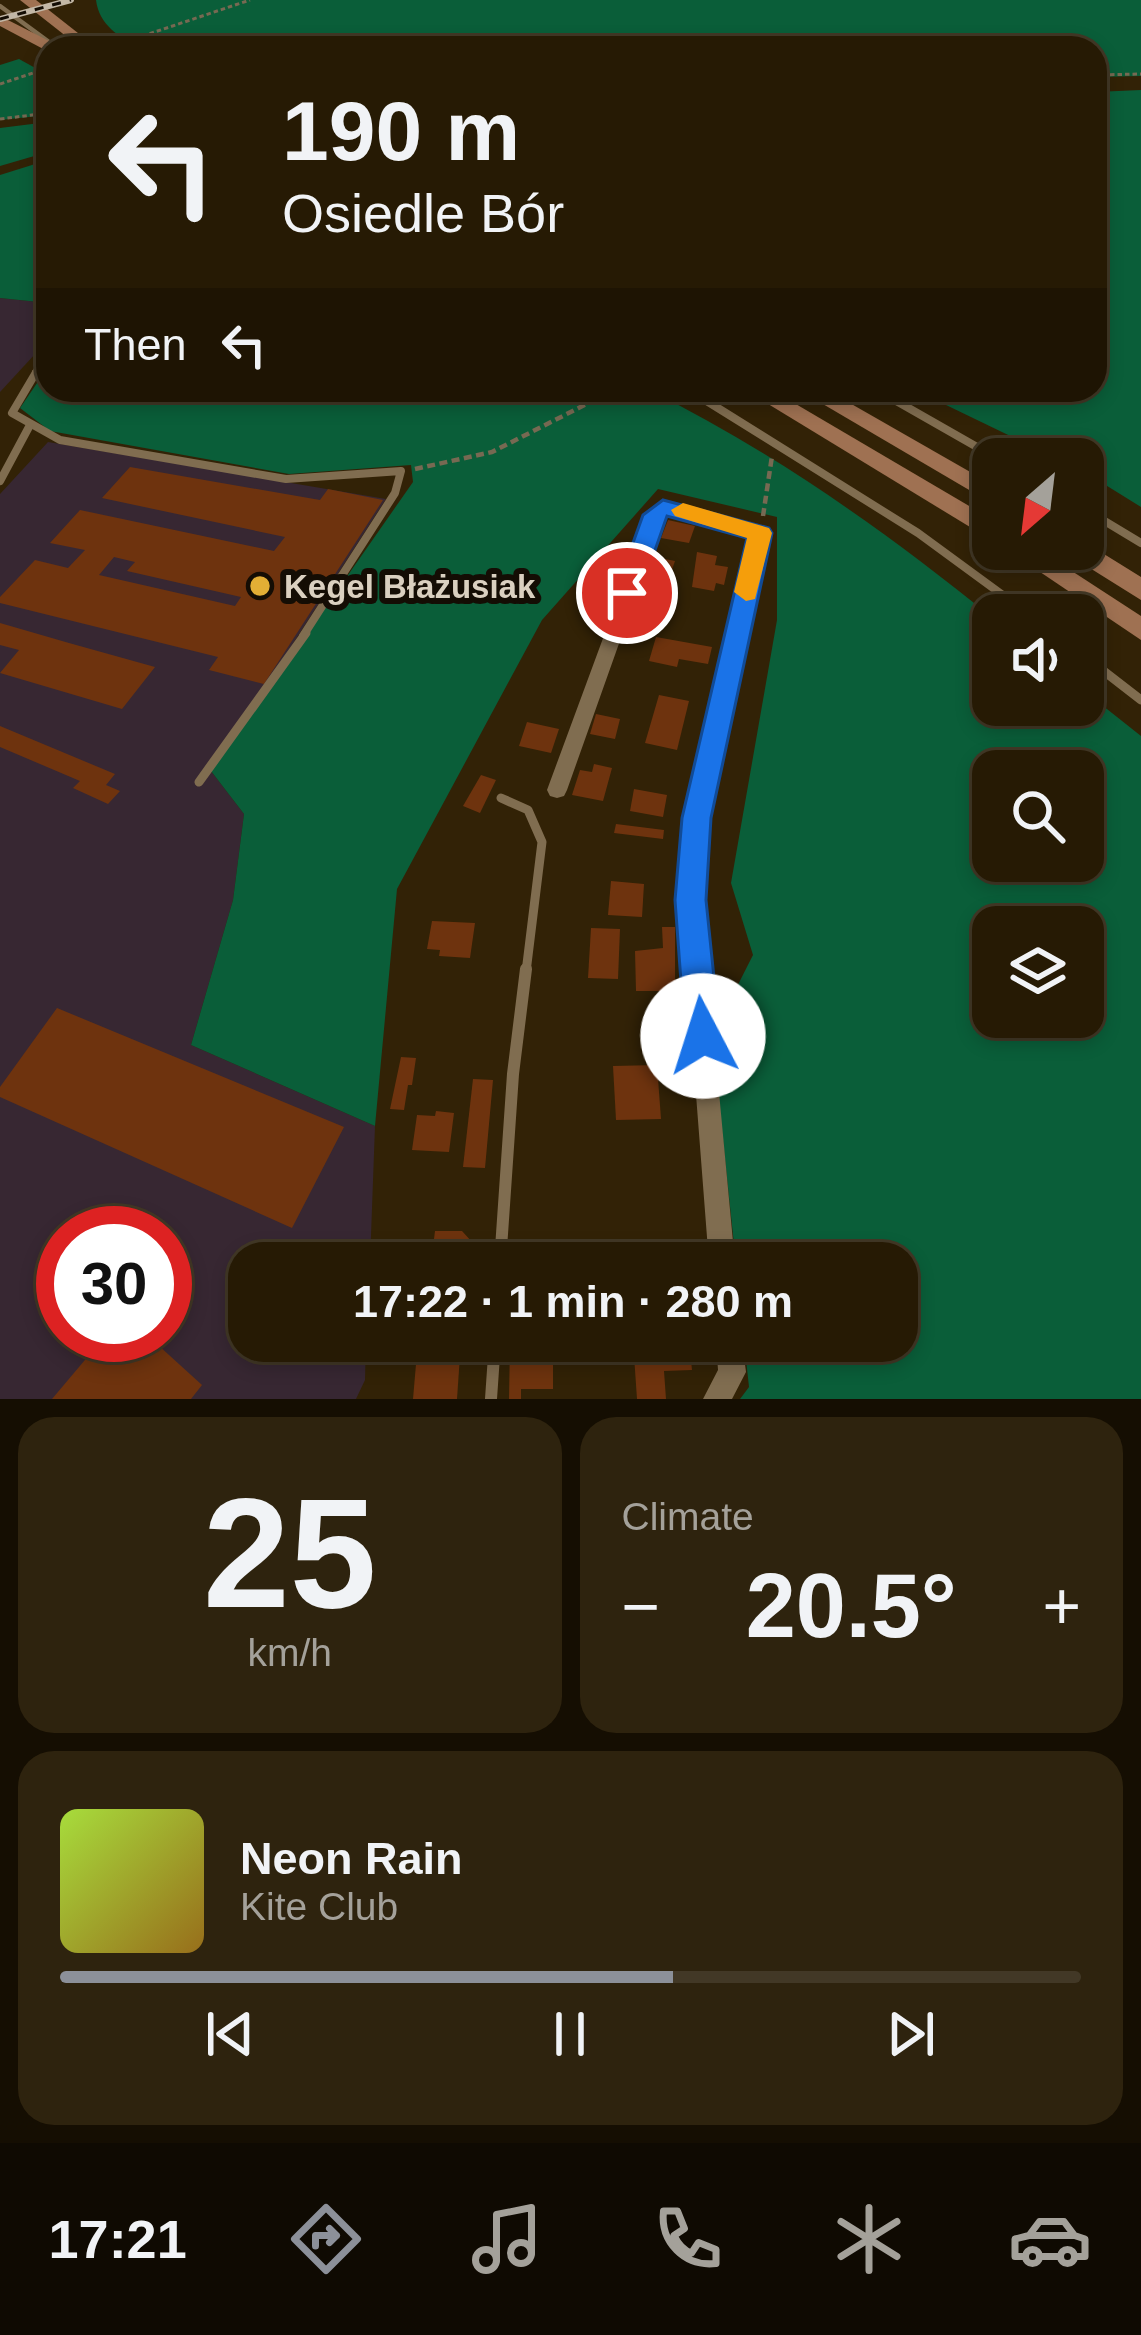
<!DOCTYPE html>
<html lang="en">
<head>
<meta charset="utf-8">
<style>
	body { margin:0; font-family:Helvetica,sans-serif; background:#2e230e; color:#f1f3f6; height:100vh; display:flex; flex-direction:column; font-size:45px; white-space:nowrap }
	* { box-sizing:border-box; margin:0 }
	p { font-size:39px; color:#a4a19a }
	.icon { flex:none; width:66px; height:66px; fill:none; stroke:currentColor; stroke-width:2; stroke-linecap:round; stroke-linejoin:round }
	.map { position:relative; height:1399px; overflow:hidden }
	.sheet { display:flex; flex-direction:column; gap:18px; padding:18px; background:#150e02; flex:1 }
	.sheet>* { flex:none }
	.top-card { position:absolute; left:36px; top:36px; width:1071px; height:366px; border-radius:36px; box-shadow:0 6px 18px #0003,0 0 0 3px #423826; background:#261a04; color:#f1f3f6; overflow:hidden }
	.needle { width:78px; rotate:208deg }
	.tools { position:absolute; left:972px; top:438px; display:grid; gap:24px }
	.tools a { display:grid; place-items:center; width:132px; height:132px; border-radius:24px; background:#261a04; box-shadow:0 6px 18px #0003,0 0 0 3px #423826; font-size:60px }
	.speed { position:absolute; left:36px; top:1206px; display:flex; gap:24px; font-size:60px; font-weight:700; text-align:center }
	.speed>* { display:grid; place-content:center; width:156px; height:156px; border-radius:50%; background:#261a04; box-shadow:0 6px 18px #0003,0 0 0 3px #423826; line-height:1 }
	.speed .limit { border:18px solid #d22; background:#fff; color:#111 }
	.pin { position:absolute; display:grid; place-items:center; width:102px; height:102px; color:#fff; margin:-51px; border:6px solid #fff; border-radius:50%; box-shadow:0 3px 12px #0007 }
	.me { position:absolute; width:132px; margin:-66px; rotate:355deg; stroke-linejoin:round; filter:drop-shadow(0 0 9px #0008) }
	.turn { display:flex; align-items:center; gap:42px; height:252px; padding:0 48px; font-size:54px }
	.turn .icon { width:156px; height:156px; stroke-width:2.5 }
	.turn b { display:block; font-size:84px; line-height:102px }
	.then { display:flex; align-items:center; height:114px; padding:0 48px; background:#0003; gap:24px; font-size:45px }
	.big { font-size:90px; font-weight:600; line-height:1.1 }
	.sheet .card { flex:1; display:flex; flex-direction:column; justify-content:center; gap:18px; min-width:0; padding:0 42px; border-radius:36px; background:#2e230e }
	.sheet .dial { align-items:center; gap:0 }
	.dial b { font-size:156px; line-height:1 }
	.song { display:flex; align-items:center; gap:36px }
	.cover { width:144px; height:144px; border-radius:18px; background:linear-gradient(135deg,hsl(80 70% 55%),hsl(40 70% 35%)) }
	.played { height:12px; border-radius:6px; background:linear-gradient(90deg,#8c9099 60%,#423826 60%) }
	.keys { display:flex; justify-content:space-around; direction:ltr }
	.heat { display:flex; justify-content:space-between; align-items:center; font-size:66px; direction:ltr }
	.sheet .tiles { flex:1; display:grid; gap:18px; grid-template-columns:1fr 1fr }
	.card:last-child { grid-column:span 2 }
	.trip { position:absolute; left:228px; top:1242px; width:690px; height:120px; border-radius:36px; background:#261a04; box-shadow:0 6px 18px #0003,0 0 0 3px #423826; font-weight:600; line-height:120px; text-align:center }
	.tabs { display:flex; height:192px; justify-content:space-around; align-items:center; background:#0f0a02; color:#a4a19a }
	.tabs .icon { width:84px; height:84px }
	.tabs .current { color:#8c9099 }
	.tabs b { font-size:54px; color:#f1f3f6 }
	.map>svg:first-child { display:block }
</style>
</head>
<body>
<div class="map">
<svg width="1141" height="1399" viewBox="0 0 1141 1399">
	<rect width="100%" height="100%" fill="#322206"/>
	<g fill="#372732" fill-rule="evenodd">
		<polygon points="0,298 48,303 48,340 0,392"/>
		<path d="M 48,442 L 386,499 L 211,771 L 244,814 L 233,900 L 191,1045 L 375,1126 L 370,1263 L 249,1263 L 249,1341 L 366,1341 L 365,1380 L 356,1399 L 0,1399 L 0,494 ZM 63,1233 L 165,1233 L 165,1335 L 63,1335 Z"/>
	</g>
	<g fill="#0a5e39" fill-rule="evenodd">
		<path d="M 96,0 L 1141,0 L 1141,76 L 1095,77 L 1095,48 L 140,48 C 119,37 99,25 96,0 Z"/>
		<polygon points="19,59 48,75 48,115 0,120 0,65"/>
		<polygon points="1141,90 1141,507 1083,471 1083,459 1058,459 915,390 1095,390 1095,92"/>
		<polygon points="48,122 48,152 0,166 0,128"/>
		<polygon points="48,160 48,303 0,298 0,175"/>
		<path d="M 48,367 L 48,390 L 649,390 C 774,452 885,531 993,618 L 993,705 L 1083,705 L 1083,690 L 1141,736 L 1141,1399 L 740,1399 L 749,1387 L 744,1341 L 897,1341 L 897,1263 L 736,1263 L 712,1036 L 753,955 L 731,883 L 777,620 L 777,517 L 658,489 L 542,620 L 397,889 L 375,1126 L 191,1045 L 233,900 L 244,814 L 211,771 L 413,482 L 411,465 L 289,474 L 50,431 L 20,408 ZM 993,771 L 1083,771 L 1083,861 L 993,861 ZM 993,927 L 1083,927 L 1083,1017 L 993,1017 Z"/>
	</g>
	<g fill="#6e330e" fill-rule="evenodd">
		<path d="M 130,467 L 320,500 L 328,489 L 383,500 L 264,684 L 209,670 L 218,657 L 0,603 L 0,597 L 35,560 L 68,568 L 85,550 L 50,543 L 80,510 L 274,551 L 285,537 L 102,498 ZM 114,557 L 135,562 L 127,571 L 241,597 L 235,606 L 99,575 Z"/>
		<polygon points="668,520 695,526 689,543 661,538"/>
		<polygon points="697,552 717,556 715,565 728,567 724,585 716,583 714,591 692,587"/>
		<polygon points="650,556 675,561 668,581 642,576"/>
		<polygon points="598,576 623,581 613,605 589,600"/>
		<polygon points="0,623 69,643 155,667 122,709 0,673 19,650 0,645"/>
		<polygon points="656,637 712,647 708,664 679,659 677,667 649,661"/>
		<polygon points="659,695 689,701 677,750 645,743"/>
		<polygon points="596,714 620,719 615,739 590,734"/>
		<polygon points="527,722 559,729 551,753 519,746"/>
		<polygon points="0,726 115,774 106,785 120,791 108,804 73,788 80,781 0,747"/>
		<polygon points="594,764 612,768 603,801 572,795 580,770 592,772"/>
		<polygon points="481,775 496,780 480,813 463,806"/>
		<polygon points="634,789 667,795 663,817 630,811"/>
		<polygon points="616,824 664,830 663,839 614,833"/>
		<polygon points="611,881 644,884 642,917 608,915"/>
		<polygon points="432,921 475,923 470,958 439,956 440,950 427,949"/>
		<polygon points="662,927 675,927 675,991 636,991 635,951 663,948"/>
		<polygon points="591,928 620,929 618,979 588,978"/>
		<polygon points="57,1008 344,1127 292,1228 0,1097 0,1087"/>
		<polygon points="401,1057 416,1058 412,1085 408,1085 404,1110 390,1109"/>
		<polygon points="657,1065 661,1119 616,1120 613,1066"/>
		<polygon points="473,1079 493,1080 485,1168 463,1167"/>
		<polygon points="436,1111 454,1113 449,1152 412,1150 417,1115 435,1116"/>
		<polygon points="435,1231 462,1231 472,1242 472,1254 478,1263 423,1263 432,1255"/>
		<polygon points="106,1335 147,1335 202,1385 191,1399 52,1399"/>
		<polygon points="418,1341 461,1341 457,1399 413,1399"/>
		<polygon points="510,1341 553,1341 553,1389 521,1389 521,1399 509,1399"/>
		<polygon points="633,1341 689,1341 692,1370 664,1371 666,1399 637,1399"/>
	</g>
	<g fill="none" stroke-linecap="round" stroke-linejoin="round">
		<g stroke="#776952" stroke-width="3" stroke-dasharray="4.5 3" stroke-linecap="butt">
			<polyline points="107,48 250,0"/>
			<polyline points="1095,75 1141,74"/>
			<polyline points="0,84 48,68"/>
			<polyline points="0,119 48,113"/>
		</g>
		<g stroke="#776952" stroke-width="4.5" stroke-dasharray="8 4.5" stroke-linecap="butt">
			<polyline points="415,469 492,452 614,390"/>
			<polyline points="763,516 772,456"/>
		</g>
		<polyline stroke="#806d50" stroke-width="4.5" points="0,6 49,42"/>
		<polyline stroke="#806d50" stroke-width="6" points="35,372 48,358"/>
		<g stroke="#806d50" stroke-width="8">
			<polyline points="38,369 12,413 60,440 286,479 401,471 395,493 303,636"/>
			<polyline points="689,390 918,533 1030,615"/>
			<polyline points="877,390 998,459"/>
			<polyline points="0,481 30,425"/>
			<polyline points="1083,508 1141,543"/>
		</g>
		<g stroke="#806d50" stroke-width="9">
			<polyline points="1083,655 1141,700"/>
			<polyline points="199,782 306,633"/>
			<polyline points="501,798 528,810 542,842 526,972"/>
		</g>
		<g stroke="#806d50" stroke-width="12">
			<polyline points="500,1263 513,1074 526,969"/>
			<polyline points="491,1399 495,1341"/>
		</g>
		<g fill="#806d50" fill-rule="evenodd">
			<polygon points="672,502 766,529 768,533 707,818 701,900 735,1263 709,1263 681,900 687,818 752,536 672,512 665,514 567,790 564,796 557,798 550,796 547,790 650,511 653,507"/>
			<polygon points="716,1341 742,1341 746,1372 732,1399 703,1399 718,1370"/>
		</g>
		<g fill="#9f7152" fill-rule="evenodd">
			<polygon points="20,0 36,0 97,48 81,48"/>
			<polygon points="0,16 57,45 59,48 47,51 0,26"/>
			<polygon points="745,390 772,390 993,520 993,541"/>
			<polygon points="799,390 827,390 993,485 993,504"/>
			<polygon points="1083,541 1141,577 1141,600 1069,555 1065,549 1083,549"/>
			<polygon points="1006,549 1038,549 1141,616 1141,640"/>
		</g>
		<defs>
			<polyline id="rail" points="0,19 71,0"/>
		</defs>
		<use href="#rail" stroke="#c2b7a6" stroke-width="6"/>
		<use href="#rail" stroke="#140d04" stroke-width="3" stroke-dasharray="9" stroke-linecap="butt"/>
	</g>
	<polygon fill="#1a73e8" stroke="#114b97" stroke-width="3" points="663,500 769,528 772,533 711,818 706,900 720,1036 715,1048 703,1053 690,1048 685,1036 675,900 682,818 747,538 667,516 640,593 627,602 618,600 615,593 643,515"/>
	<polygon fill="#f59e0b" points="683,503 769,528 772,533 755,599 746,601 734,592 747,538 675,516 671,510"/>
	<circle fill="#e3ae35" stroke="#140d04" stroke-width="4.5" cx="260" cy="586" r="12"/>
	<g text-anchor="middle" stroke-width="12" stroke-linejoin="round" paint-order="stroke">
		<g font-size="33" font-weight="bold" fill="#dad0c0" stroke="#140d04" text-anchor="start">
			<text x="284" y="598">Kegel Błażusiak</text>
		</g>
	</g>
</svg>
<div class="tools">
<a><svg class="needle" viewBox="-14 -14 28 28"><path d="M0-13l5 13h-10z" fill="#e53935"/><path d="M0 13l5-13h-10z" fill="#a4a19a"/></svg></a>
<a><svg class="icon" aria-label="sound" viewBox="0 0 24 24"><path d="M4 9h4l5-4v14l-5-4H4zM17 9q2 3 0 6"/></svg></a>
<a><svg class="icon" aria-label="search" viewBox="0 0 24 24"><circle cx="10" cy="10" r="6"/><path d="M15 15l6 6"/></svg></a>
<a><svg class="icon" aria-label="layers" viewBox="0 0 24 24"><path d="M12 4l9 5-9 5-9-5zM3 14l9 5 9-5"/></svg></a>
</div>
<div class="speed"><div class="limit">30</div></div>
<div class="pin" style="left:627px;top:593px;background:#d93025"><svg class="icon" aria-label="arrive" viewBox="0 0 24 24"><path d="M6 21V4h12l-3 4 3 4H6"/></svg></div>
<svg class="me" style="left:703px;top:1036px" viewBox="-20 -20 40 40"><circle r="19" fill="#fff"/><path d="M0-13L10 11 0 6-10 11z" fill="#1a73e8"/></svg>
<div class="trip">17:22 · 1 min · 280 m</div>
<div class="top-card">
<div class="turn"><svg class="icon" aria-label="left" viewBox="0 0 24 24"><path d="M17 20v-9H6M10 6l-5 5 5 5"/></svg><div><b>190 m</b>Osiedle Bór</div></div>
<div class="then">Then<svg class="icon" aria-label="left" viewBox="0 0 24 24"><path d="M17 20v-9H6M10 6l-5 5 5 5"/></svg></div>
</div>
</div>
<section class="sheet">
<div class="tiles">
<div class="card dial"><b>25</b><p>km/h</p></div>
<div class="card"><p>Climate</p>
<div class="heat"><a>−</a><b class="big">20.5°</b><a>+</a></div>
</div>
<div class="card">
<div class="song"><i class="cover"></i><div><b>Neon Rain</b><p>Kite Club</p></div></div>
<div class="played"></div>
<div class="keys"><svg class="icon" aria-label="previous" viewBox="0 0 24 24"><path d="M18 5L8 12l10 7zM5 5v14"/></svg><svg class="icon" aria-label="pause" viewBox="0 0 24 24"><path d="M8 5v14M16 5v14"/></svg><svg class="icon" aria-label="next" viewBox="0 0 24 24"><path d="M6 5l10 7-10 7zM19 5v14"/></svg></div>
</div>
</div>
</section>
<nav class="tabs">
<b>17:21</b>
<svg class="icon current" aria-label="directions" viewBox="0 0 24 24"><path d="M12 3l9 9-9 9-9-9zM9 14v-3h6M13 9l2 2-2 2"/></svg>
<svg class="icon" aria-label="music" viewBox="0 0 24 24"><path d="M9 18V5l10-2v13"/><circle cx="6" cy="18" r="3"/><circle cx="16" cy="16" r="3"/></svg>
<svg class="icon" aria-label="phone" viewBox="0 0 24 24"><path d="M5 4h4l2 5-3 2q2 4 5 5l2-3 5 2v4C11 20 4 13 5 4z"/></svg>
<svg class="icon" aria-label="climate" viewBox="0 0 24 24"><path d="M12 3v18M4 7l16 10M4 17L20 7"/></svg>
<svg class="icon" aria-label="car" viewBox="0 0 24 24"><path d="M5 17H2v-5l4-1 3-4h7l3 4 3 1v5h-3M9 17h6M6 11h13"/><circle cx="7" cy="17" r="2"/><circle cx="17" cy="17" r="2"/></svg>
</nav>
</body>
</html>
